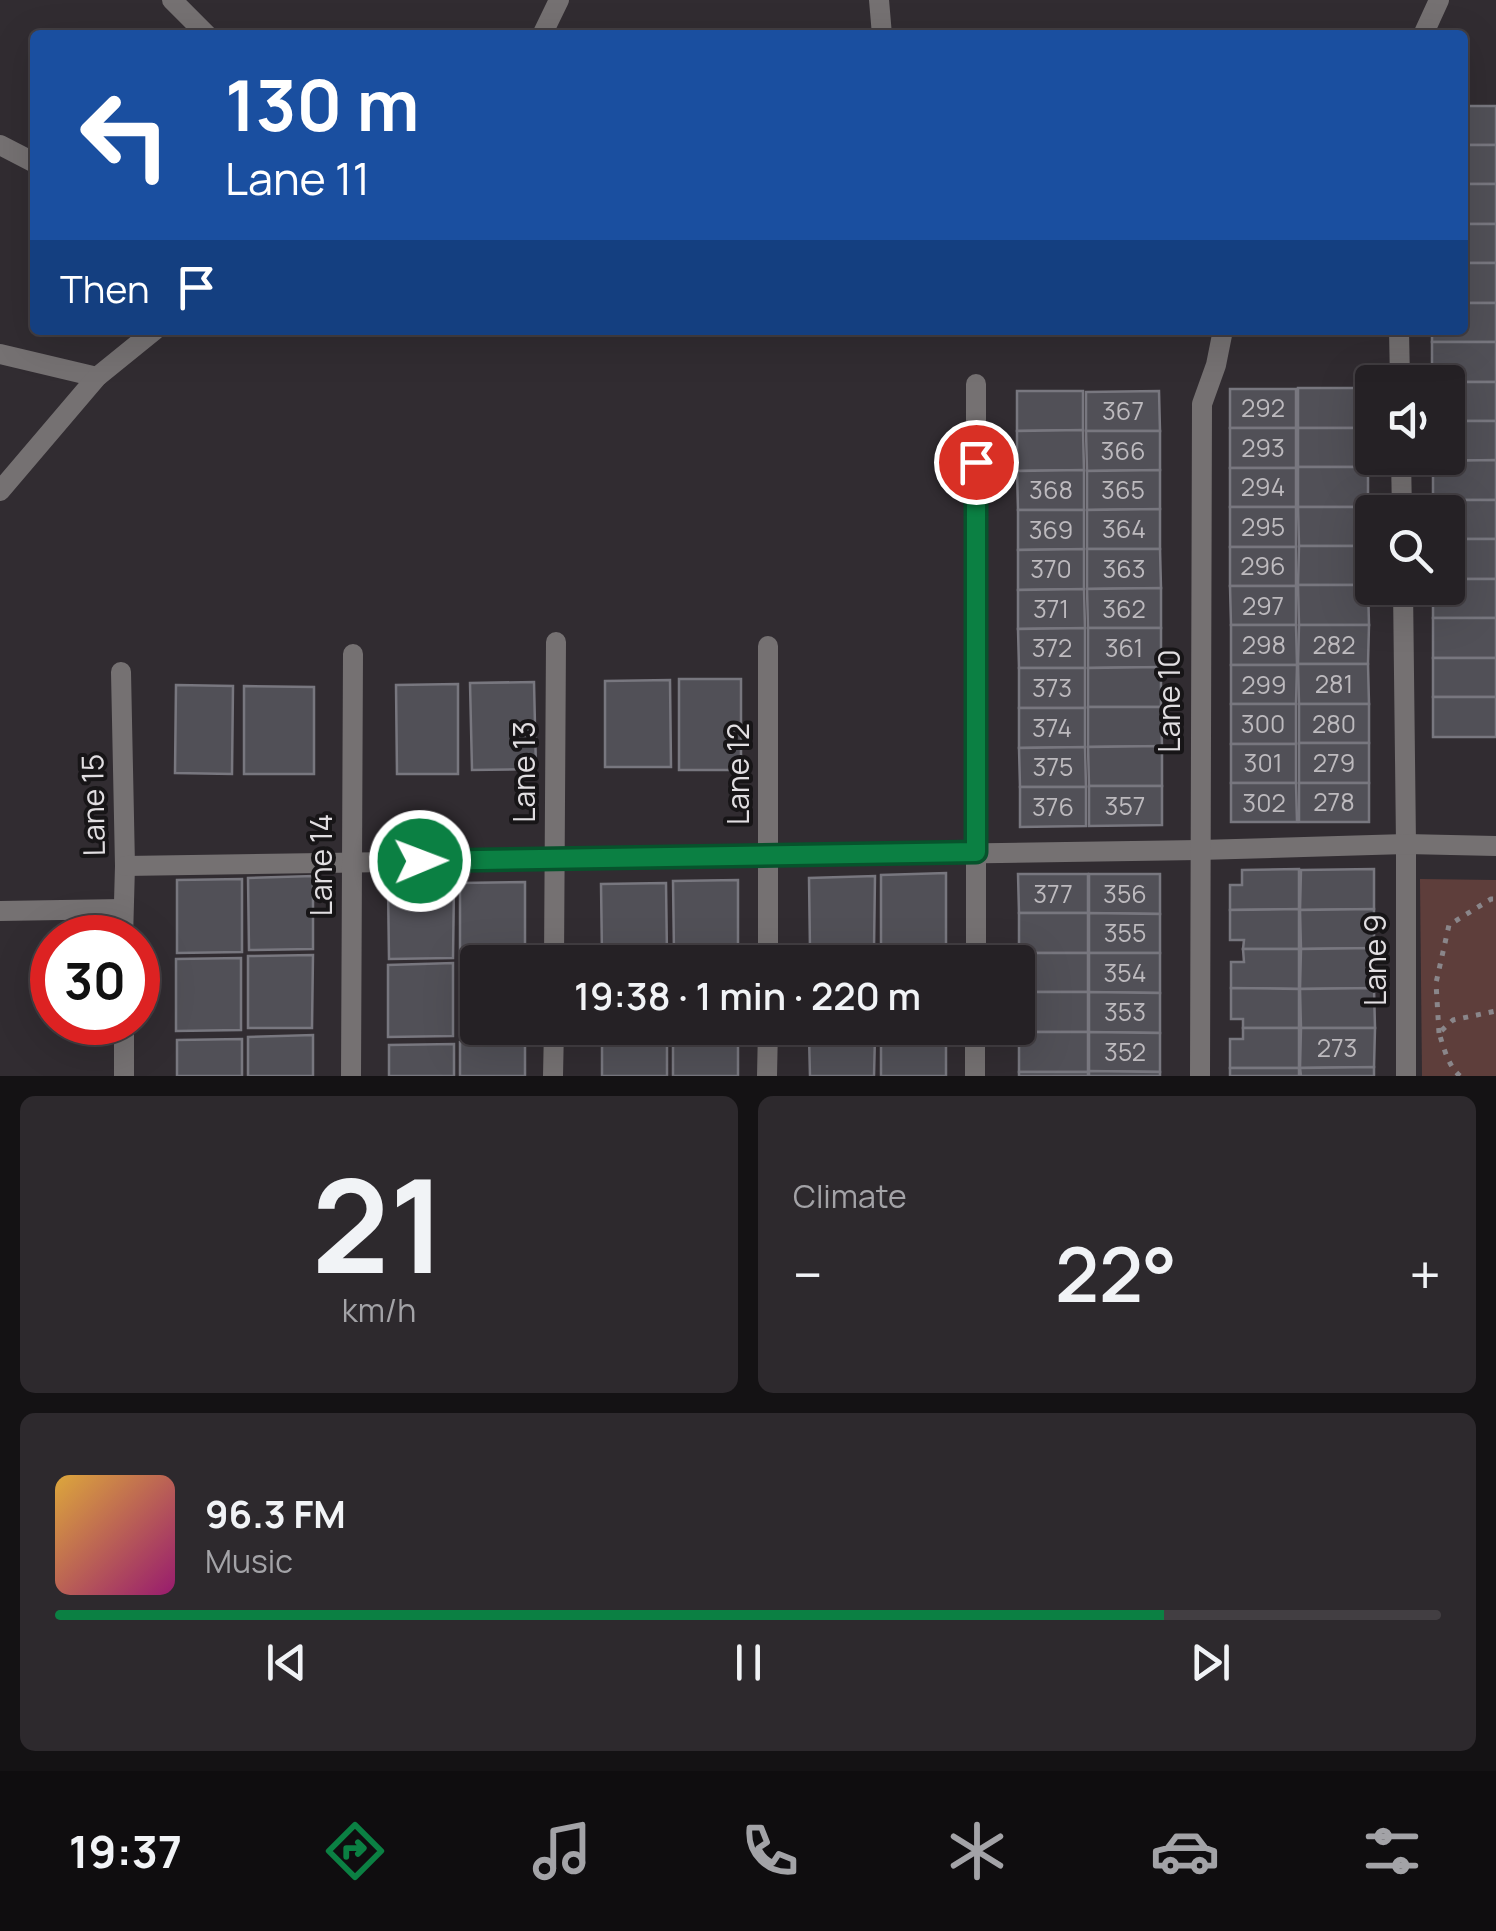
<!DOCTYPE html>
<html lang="en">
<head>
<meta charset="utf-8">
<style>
	body { margin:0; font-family:Manrope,sans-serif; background:#2d292d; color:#f1f3f6; height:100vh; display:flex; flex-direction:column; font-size:38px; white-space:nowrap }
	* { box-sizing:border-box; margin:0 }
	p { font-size:32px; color:#a3a3a7 }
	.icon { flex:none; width:55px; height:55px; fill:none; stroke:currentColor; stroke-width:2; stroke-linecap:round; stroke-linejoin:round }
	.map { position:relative; height:1076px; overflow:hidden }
	.sheet { display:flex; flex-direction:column; gap:20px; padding:20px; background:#141214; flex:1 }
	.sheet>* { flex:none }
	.top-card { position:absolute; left:30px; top:30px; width:1438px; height:305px; border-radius:10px; box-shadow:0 10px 40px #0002,0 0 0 2px #423e42; background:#1a4fa0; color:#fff; overflow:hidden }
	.buttons { position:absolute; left:1355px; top:365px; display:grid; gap:20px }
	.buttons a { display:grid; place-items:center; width:110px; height:110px; border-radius:10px; background:#252125; box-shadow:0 10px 40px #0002,0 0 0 2px #423e42; font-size:50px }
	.speed { position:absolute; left:30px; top:915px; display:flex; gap:20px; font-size:50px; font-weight:700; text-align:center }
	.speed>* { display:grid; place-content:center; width:130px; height:130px; border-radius:50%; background:#252125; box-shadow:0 10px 40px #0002,0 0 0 2px #423e42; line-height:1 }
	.speed .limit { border:15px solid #d22; background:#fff; color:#111 }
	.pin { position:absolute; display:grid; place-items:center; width:85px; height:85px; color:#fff; margin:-42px; border:5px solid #fff; border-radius:50%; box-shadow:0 2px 10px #0007 }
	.me { position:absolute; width:110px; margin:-55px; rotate:89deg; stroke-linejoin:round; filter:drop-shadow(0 0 8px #0008) }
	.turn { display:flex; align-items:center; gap:35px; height:210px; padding:0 30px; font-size:45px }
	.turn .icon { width:130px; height:130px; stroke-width:2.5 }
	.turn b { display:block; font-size:70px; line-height:85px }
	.then { display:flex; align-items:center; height:95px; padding:0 30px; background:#0003; gap:20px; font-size:38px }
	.big { font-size:75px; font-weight:600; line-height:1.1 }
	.sheet .card { flex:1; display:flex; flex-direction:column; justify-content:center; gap:15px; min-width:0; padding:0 35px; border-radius:15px; background:#2d292d }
	.sheet .dial { align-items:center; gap:0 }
	.dial b { font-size:130px; line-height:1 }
	.song { display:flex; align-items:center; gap:30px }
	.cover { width:120px; height:120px; border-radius:15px; background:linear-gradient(135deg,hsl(40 70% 55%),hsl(320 70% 35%)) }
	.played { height:10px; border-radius:5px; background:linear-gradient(90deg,#0b8043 80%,#423e42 80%) }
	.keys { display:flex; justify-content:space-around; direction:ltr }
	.heat { display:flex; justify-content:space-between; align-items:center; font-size:55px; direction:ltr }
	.sheet .tiles { flex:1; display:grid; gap:20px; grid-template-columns:1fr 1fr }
	.card:last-child { grid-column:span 2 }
	.trip { position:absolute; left:460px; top:945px; width:575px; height:100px; border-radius:10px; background:#252125; box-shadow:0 10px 40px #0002,0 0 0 2px #423e42; font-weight:600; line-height:100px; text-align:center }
	.tabs { display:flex; height:160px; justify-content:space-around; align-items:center; background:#0f0d0f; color:#a3a3a7 }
	.tabs .icon { width:70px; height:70px }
	.tabs .active { color:#0b8043 }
	.tabs b { font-size:45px; color:#f1f3f6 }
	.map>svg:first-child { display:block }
</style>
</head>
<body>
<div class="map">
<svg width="1496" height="1076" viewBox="0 0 1496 1076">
	<rect width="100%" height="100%" fill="#312c31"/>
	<polygon fill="#5e3e3b" points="1420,879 1496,880 1496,1076 1422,1076"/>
	<g fill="#515057" stroke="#78777f" stroke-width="2.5">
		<rect x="1462" y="106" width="34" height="39"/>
		<rect x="1462" y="145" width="34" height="39"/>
		<rect x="1462" y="184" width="34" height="40"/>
		<rect x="1462" y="224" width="34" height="39"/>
		<rect x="1462" y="263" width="34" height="40"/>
		<polygon points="1462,303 1496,303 1496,342 1432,342 1432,330 1462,330"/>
		<rect x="1432" y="342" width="64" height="40"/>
		<polygon points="1432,382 1496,382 1496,421 1448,421 1448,382"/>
		<rect x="1298" y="388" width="70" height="40"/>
		<rect x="1230" y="389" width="66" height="39"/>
		<polygon points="1017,391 1083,391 1083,430 1017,431"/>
		<polygon points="1159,391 1160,431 1086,431 1086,392"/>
		<polygon points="1448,421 1496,421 1496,460 1433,461 1433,458 1448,458"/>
		<rect x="1230" y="428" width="66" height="40"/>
		<rect x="1298" y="428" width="70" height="39"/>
		<polygon points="1083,430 1084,470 1017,471 1017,431"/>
		<polygon points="1086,431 1160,431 1160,470 1087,471"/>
		<polygon points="1496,460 1496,500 1433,500 1433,461"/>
		<rect x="1298" y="467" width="70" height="40"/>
		<rect x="1230" y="468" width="66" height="39"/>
		<polygon points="1084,470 1084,510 1018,510 1017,471"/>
		<polygon points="1160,470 1160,509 1087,510 1087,471"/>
		<polygon points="1433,500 1496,500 1496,539 1448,539 1448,512 1433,512"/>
		<rect x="1230" y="507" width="66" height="40"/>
		<polygon points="1298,507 1368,507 1368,546 1299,546"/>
		<polygon points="1160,509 1160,549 1087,549 1087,510"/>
		<polygon points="1018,510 1084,510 1084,549 1018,550"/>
		<rect x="1448" y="539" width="48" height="40"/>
		<polygon points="1299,546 1368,546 1368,585 1298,585"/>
		<rect x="1230" y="547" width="66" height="39"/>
		<polygon points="1084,549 1084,589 1018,590 1018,550"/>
		<polygon points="1087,549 1160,549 1161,588 1087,589"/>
		<polygon points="1448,579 1496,579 1496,618 1433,618 1433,588 1448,588"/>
		<polygon points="1298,585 1368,585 1369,625 1299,625"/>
		<polygon points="1230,586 1296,586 1296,625 1231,625"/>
		<polygon points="1161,588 1161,628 1088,628 1087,589"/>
		<polygon points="1084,589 1085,628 1018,629 1018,590"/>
		<rect x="1433" y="618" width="63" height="40"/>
		<polygon points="1231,625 1296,625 1297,665 1231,665"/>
		<polygon points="1299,625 1369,625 1368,664 1298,664"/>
		<polygon points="1085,628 1085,668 1019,668 1018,629"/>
		<polygon points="1088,628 1161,628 1161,667 1088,668"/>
		<rect x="1433" y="658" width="63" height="39"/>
		<polygon points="1298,664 1368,664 1369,704 1299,704"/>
		<polygon points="1231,665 1297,665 1296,704 1231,704"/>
		<polygon points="1161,667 1161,707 1088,707 1088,668"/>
		<rect x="1019" y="668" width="66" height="40"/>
		<rect x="679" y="679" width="62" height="91"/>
		<polygon points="670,680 671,767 605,767 605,681"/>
		<polygon points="534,682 536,769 472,770 470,683"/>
		<polygon points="458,684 458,774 397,774 396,685"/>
		<polygon points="176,685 233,686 232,774 175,773"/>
		<polygon points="244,686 314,687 314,774 244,774"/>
		<rect x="1433" y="697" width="63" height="40"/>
		<rect x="1231" y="704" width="65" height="40"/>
		<rect x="1299" y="704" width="70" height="39"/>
		<polygon points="1088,707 1161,707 1162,746 1088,747"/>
		<polygon points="1019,708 1085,708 1085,747 1019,748"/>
		<rect x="1299" y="743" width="70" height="40"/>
		<rect x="1231" y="744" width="65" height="39"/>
		<polygon points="1162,746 1162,786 1089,786 1088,747"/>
		<polygon points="1085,747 1086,787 1020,787 1019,748"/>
		<polygon points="1231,783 1296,783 1297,822 1231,822"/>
		<rect x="1299" y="783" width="70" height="39"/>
		<polygon points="1089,786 1162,786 1162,825 1089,826"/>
		<polygon points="1020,787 1086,787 1086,826 1020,827"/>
		<polygon points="1299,869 1299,909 1230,910 1230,885 1242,885 1242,870"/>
		<polygon points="1374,869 1374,909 1300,910 1301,870"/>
		<polygon points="946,873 946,946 881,947 881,875"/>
		<polygon points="1018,874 1088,874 1088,913 1019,913"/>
		<polygon points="1089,874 1160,874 1160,914 1089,913"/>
		<polygon points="313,876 313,949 249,950 248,878"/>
		<polygon points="875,876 874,949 810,950 809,878"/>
		<polygon points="242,879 242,952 177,953 177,880"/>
		<polygon points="738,880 738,953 674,954 673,881"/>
		<polygon points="525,882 525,954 460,955 460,883"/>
		<polygon points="666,883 667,956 602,957 601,884"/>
		<polygon points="454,885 453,958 389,959 388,886"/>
		<polygon points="1299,909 1299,949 1243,949 1244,940 1230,940 1230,910"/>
		<polygon points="1374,909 1374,948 1301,949 1300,910"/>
		<rect x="1019" y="913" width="69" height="40"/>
		<polygon points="1089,913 1160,914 1160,953 1089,953"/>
		<polygon points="1374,948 1374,988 1300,989 1301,949"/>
		<polygon points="1243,949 1299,949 1299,989 1231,988 1231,962 1244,962"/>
		<polygon points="946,952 946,962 880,962 880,953"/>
		<rect x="1019" y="953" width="69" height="39"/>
		<polygon points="1089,953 1160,953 1160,993 1089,992"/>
		<polygon points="313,955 312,1028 248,1028 248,956"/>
		<polygon points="874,955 874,962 809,962 809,956"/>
		<polygon points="241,958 241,1030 176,1031 176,959"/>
		<polygon points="524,960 524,962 478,962 478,1028 524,1028 524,1033 460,1034 460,961"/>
		<polygon points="453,963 453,1036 388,1037 388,965"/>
		<polygon points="1231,988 1299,989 1299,1028 1243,1028 1243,1019 1231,1019"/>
		<polygon points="1374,988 1375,1028 1301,1028 1300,989"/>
		<rect x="1019" y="992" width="69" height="40"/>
		<polygon points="1089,992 1160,993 1160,1033 1089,1032"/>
		<polygon points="602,1028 666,1028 666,1034 602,1035"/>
		<polygon points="1243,1028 1299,1028 1299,1068 1230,1068 1230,1039 1243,1039"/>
		<polygon points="1301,1028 1375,1028 1374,1067 1300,1068"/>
		<polygon points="946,1032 946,1076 881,1076 881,1034"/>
		<rect x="1019" y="1032" width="69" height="40"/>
		<polygon points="1089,1032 1160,1033 1160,1072 1089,1071"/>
		<polygon points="313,1035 313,1076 248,1076 248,1037"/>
		<polygon points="875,1036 874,1076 810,1076 809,1037"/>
		<polygon points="242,1039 242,1076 177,1076 177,1040"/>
		<polygon points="738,1039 738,1076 673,1076 673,1040"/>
		<polygon points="525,1041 525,1076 460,1076 460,1042"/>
		<polygon points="667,1042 667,1076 602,1076 602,1043"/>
		<polygon points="454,1044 454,1076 389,1076 389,1045"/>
		<polygon points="1374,1067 1374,1076 1301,1076 1300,1068"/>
		<rect x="1230" y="1068" width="69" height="8"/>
		<polygon points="1089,1071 1160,1072 1160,1076 1089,1076"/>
		<rect x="1019" y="1072" width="69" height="4"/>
	</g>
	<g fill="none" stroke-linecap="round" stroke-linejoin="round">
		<g stroke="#8a868a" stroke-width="5" stroke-dasharray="5 8" stroke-linecap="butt">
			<polyline points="1439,1033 1436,983 1449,925 1491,899 1496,899"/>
			<path d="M 1460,1076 C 1448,1066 1444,1048 1439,1033 L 1453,1020 L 1496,1011"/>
		</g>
		<g stroke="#757172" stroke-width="20">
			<polyline points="172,0 207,35"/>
			<polyline points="879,0 882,35"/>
			<polyline points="542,35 559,0"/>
			<polyline points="1423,35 1439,0"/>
			<polyline points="0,145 35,163"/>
			<polyline points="1399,330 1400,382"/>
			<polyline points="0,354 97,377"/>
			<polyline points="1401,458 1402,512"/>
			<polyline points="0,491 97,377 155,330"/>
			<polyline points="1403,588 1406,844 1406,1076"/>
			<polyline points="768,646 768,962"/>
			<polyline points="121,672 125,866 123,938"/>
			<polyline points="125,866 1199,850 1406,844 1496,846"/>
			<polyline points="0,911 123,909"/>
			<polyline points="554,962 556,642"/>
			<polyline points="976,962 976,384"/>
			<polyline points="124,1022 124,1076"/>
			<polyline points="351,1076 353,654"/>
			<polyline points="553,1076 554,1028"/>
			<polyline points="767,1076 768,1028"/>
			<polyline points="975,1076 975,1028"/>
			<polyline points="1200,1076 1202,404 1216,365 1223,330"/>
		</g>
	</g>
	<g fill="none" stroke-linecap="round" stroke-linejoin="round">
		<defs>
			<polyline id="route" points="420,861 976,852 976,462"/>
		</defs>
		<use href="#route" stroke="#07532c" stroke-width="25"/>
		<use href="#route" stroke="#0b8043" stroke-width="18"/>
	</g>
	<g text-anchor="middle" stroke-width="8" stroke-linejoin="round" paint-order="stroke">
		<g font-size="25" fill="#bdbabe">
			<text x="1263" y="417">292</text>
			<text x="1123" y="420">367</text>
			<text x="1263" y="457">293</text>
			<text x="1123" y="460">366</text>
			<text x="1263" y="496">294</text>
			<text x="1051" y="499">368</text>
			<text x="1123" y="499">365</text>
			<text x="1263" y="536">295</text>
			<text x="1124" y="538">364</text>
			<text x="1051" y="539">369</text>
			<text x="1263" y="575">296</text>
			<text x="1051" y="578">370</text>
			<text x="1124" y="578">363</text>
			<text x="1263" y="615">297</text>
			<text x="1051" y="618">371</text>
			<text x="1124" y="618">362</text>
			<text x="1264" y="654">298</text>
			<text x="1334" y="654">282</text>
			<text x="1052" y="657">372</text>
			<text x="1124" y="657">361</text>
			<text x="1334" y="693">281</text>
			<text x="1264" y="694">299</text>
			<text x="1052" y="697">373</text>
			<text x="1263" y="733">300</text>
			<text x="1334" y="733">280</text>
			<text x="1052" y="737">374</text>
			<text x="1263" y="772">301</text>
			<text x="1334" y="772">279</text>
			<text x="1053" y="776">375</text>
			<text x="1334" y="811">278</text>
			<text x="1264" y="812">302</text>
			<text x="1125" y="815">357</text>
			<text x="1053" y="816">376</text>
			<text x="1053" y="903">377</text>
			<text x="1125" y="903">356</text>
			<text x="1125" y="942">355</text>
			<text x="1125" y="982">354</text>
			<text x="1125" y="1021">353</text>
			<text x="1337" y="1057">273</text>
			<text x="1125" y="1061">352</text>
		</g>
		<g font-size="30" fill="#e1dee1" stroke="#171517">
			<text transform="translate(1170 701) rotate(-90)" y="10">Lane 10</text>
			<text transform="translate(525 772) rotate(-90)" y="10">Lane 13</text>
			<text transform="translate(739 774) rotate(-90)" y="10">Lane 12</text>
			<text transform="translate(94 805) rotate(-91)" y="10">Lane 15</text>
			<text transform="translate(322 865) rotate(-90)" y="10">Lane 14</text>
			<text transform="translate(1376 960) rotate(-90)" y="10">Lane 9</text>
		</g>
	</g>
</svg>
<div class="buttons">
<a><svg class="icon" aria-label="sound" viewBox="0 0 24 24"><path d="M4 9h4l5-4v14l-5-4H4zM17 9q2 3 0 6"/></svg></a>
<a><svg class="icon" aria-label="search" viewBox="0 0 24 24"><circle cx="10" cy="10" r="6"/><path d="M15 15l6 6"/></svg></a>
</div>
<div class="speed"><div class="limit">30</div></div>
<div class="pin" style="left:976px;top:462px;background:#d93025"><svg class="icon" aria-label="arrive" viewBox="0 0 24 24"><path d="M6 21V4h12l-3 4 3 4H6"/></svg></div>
<svg class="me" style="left:420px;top:861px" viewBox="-20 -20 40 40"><circle r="17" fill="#0b8043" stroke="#fff" stroke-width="3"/><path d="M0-11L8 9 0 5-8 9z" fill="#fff"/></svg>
<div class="trip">19:38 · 1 min · 220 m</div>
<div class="top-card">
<div class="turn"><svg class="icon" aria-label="left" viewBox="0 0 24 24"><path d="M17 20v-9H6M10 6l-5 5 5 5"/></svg><div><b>130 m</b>Lane 11</div></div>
<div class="then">Then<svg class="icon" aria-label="arrive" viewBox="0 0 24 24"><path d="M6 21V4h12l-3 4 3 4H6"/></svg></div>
</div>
</div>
<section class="sheet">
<div class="tiles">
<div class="card dial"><b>21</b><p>km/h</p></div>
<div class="card"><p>Climate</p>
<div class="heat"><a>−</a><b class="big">22°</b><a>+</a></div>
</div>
<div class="card">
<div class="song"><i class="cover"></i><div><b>96.3 FM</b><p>Music</p></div></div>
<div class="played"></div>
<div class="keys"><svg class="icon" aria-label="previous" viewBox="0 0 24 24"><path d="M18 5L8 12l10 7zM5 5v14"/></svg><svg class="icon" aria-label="pause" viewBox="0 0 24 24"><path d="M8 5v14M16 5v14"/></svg><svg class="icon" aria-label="next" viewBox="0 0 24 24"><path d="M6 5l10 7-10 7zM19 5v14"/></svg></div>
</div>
</div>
</section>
<nav class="tabs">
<b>19:37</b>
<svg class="icon active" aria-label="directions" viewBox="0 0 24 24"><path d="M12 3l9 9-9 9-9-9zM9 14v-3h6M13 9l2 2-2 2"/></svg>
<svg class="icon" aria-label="music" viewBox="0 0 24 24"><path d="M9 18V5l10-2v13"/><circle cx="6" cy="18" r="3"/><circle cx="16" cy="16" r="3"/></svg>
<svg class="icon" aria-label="phone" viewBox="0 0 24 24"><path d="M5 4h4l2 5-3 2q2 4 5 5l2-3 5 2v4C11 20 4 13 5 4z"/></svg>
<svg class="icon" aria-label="climate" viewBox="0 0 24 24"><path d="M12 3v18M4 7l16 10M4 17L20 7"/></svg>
<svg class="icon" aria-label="car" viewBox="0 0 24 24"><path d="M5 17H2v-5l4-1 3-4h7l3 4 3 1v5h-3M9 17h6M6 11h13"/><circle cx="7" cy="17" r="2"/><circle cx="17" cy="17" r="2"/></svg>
<svg class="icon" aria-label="filters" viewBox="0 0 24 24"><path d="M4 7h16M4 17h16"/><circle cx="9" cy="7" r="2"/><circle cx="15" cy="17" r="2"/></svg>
</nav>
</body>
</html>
